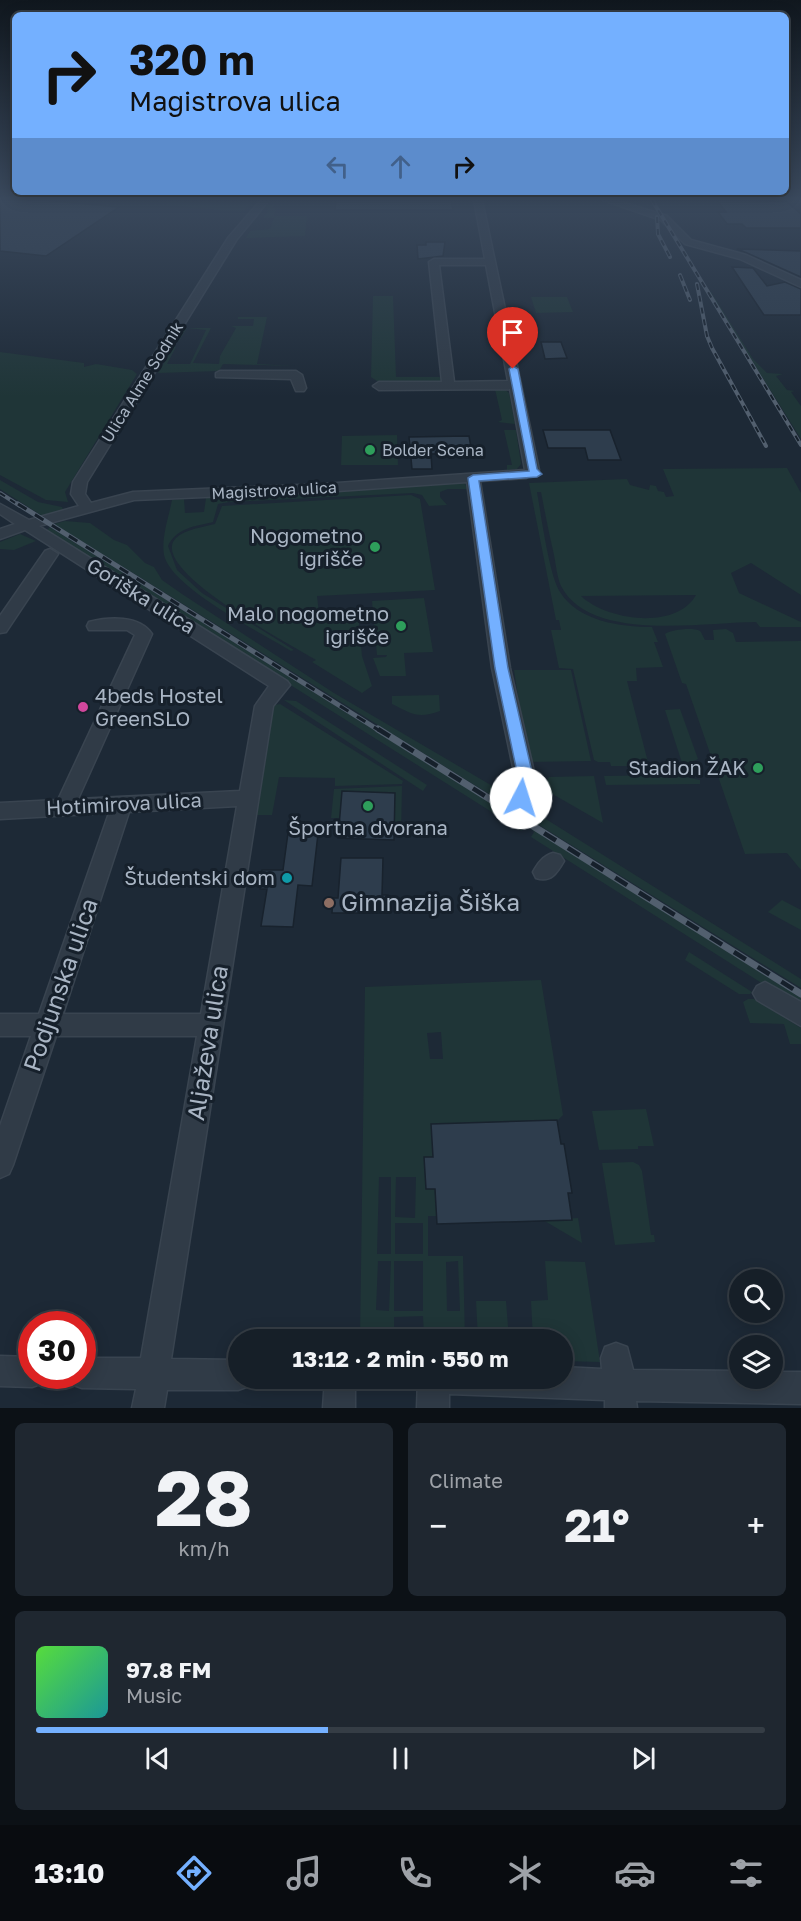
<!DOCTYPE html>
<html lang="en">
<head>
<meta charset="utf-8">
<style>
	body { margin:0; font-family:"Golos Text",sans-serif; background:#1f2730; color:#f1f3f6; height:100vh; display:flex; flex-direction:column; font-size:22px; white-space:nowrap }
	* { box-sizing:border-box; margin:0 }
	p { font-size:20px; color:#9ea2a8 }
	.icon { flex:none; width:33px; height:33px; fill:none; stroke:currentColor; stroke-width:2; stroke-linecap:round; stroke-linejoin:round }
	.map { position:relative; height:1408px; overflow:hidden }
	.drawer { display:flex; flex-direction:column; gap:15px; padding:15px; background:#0c1116; flex:1 }
	.drawer>* { flex:none }
	.hud { position:absolute; left:12px; top:12px; width:777px; height:183px; border-radius:9px; box-shadow:0 3px 15px #0003,0 0 0 2px #353d45; background:#74b0ff; color:#111; overflow:hidden }
	.controls { position:absolute; left:729px; top:1269px; display:grid; gap:12px }
	.controls a { display:grid; place-items:center; width:54px; height:54px; border-radius:50%; background:#161f28; box-shadow:0 3px 15px #0003,0 0 0 2px #353d45; font-size:30px }
	.speed { position:absolute; left:18px; top:1311px; display:flex; gap:12px; font-size:30px; font-weight:700; text-align:center }
	.speed>* { display:grid; place-content:center; width:78px; height:78px; border-radius:50%; background:#161f28; box-shadow:0 3px 15px #0003,0 0 0 2px #353d45; line-height:1 }
	.speed .limit { border:9px solid #d22; background:#fff; color:#111 }
	.pin { position:absolute; display:grid; place-items:center; width:51px; height:51px; color:#fff; margin:-62px -26px; border-radius:50% 50% 50% 0; rotate:-45deg; box-shadow:0 0 6px #0007 }
	.pin .icon { rotate:45deg }
	.me { position:absolute; width:66px; margin:-33px; rotate:5deg; stroke-linejoin:round; filter:drop-shadow(0 0 4px #0008) }
	.turn { display:flex; align-items:center; gap:21px; height:126px; padding:0 18px; font-size:27px }
	.turn .icon { width:78px; height:78px; stroke-width:2.5 }
	.turn b { display:block; font-size:42px; line-height:51px }
	.lanes { display:flex; align-items:center; height:57px; padding:0 18px; background:#0003; justify-content:center; gap:30px; direction:ltr }
	.lanes .off { opacity:.35 }
	.big { font-size:45px; font-weight:700; line-height:1.1 }
	.drawer .widget { flex:1; display:flex; flex-direction:column; justify-content:center; gap:9px; min-width:0; padding:0 21px; border-radius:9px; background:#1f2730 }
	.drawer .dial { align-items:center; gap:0 }
	.dial b { font-size:78px; line-height:1 }
	.song { display:flex; align-items:center; gap:18px }
	.cover { width:72px; height:72px; border-radius:9px; background:linear-gradient(135deg,hsl(110 70% 55%),hsl(180 70% 35%)) }
	.played { height:6px; border-radius:3px; background:linear-gradient(90deg,#74b0ff 40%,#353d45 40%) }
	.keys { display:flex; justify-content:space-around; direction:ltr }
	.heat { display:flex; justify-content:space-between; align-items:center; font-size:33px; direction:ltr }
	.drawer .tiles { flex:1; display:grid; gap:15px; grid-template-columns:1fr 1fr }
	.widget:last-child { grid-column:span 2 }
	.trip { position:absolute; left:228px; top:1329px; width:345px; height:60px; border-radius:30px; background:#161f28; box-shadow:0 3px 15px #0003,0 0 0 2px #353d45; font-weight:700; line-height:60px; text-align:center }
	.tab-bar { display:flex; height:96px; justify-content:space-around; align-items:center; background:#090c10; color:#9ea2a8 }
	.tab-bar .icon { width:42px; height:42px }
	.tab-bar .current { color:#74b0ff }
	.tab-bar b { font-size:27px; color:#f1f3f6 }
	.map>svg:first-child { display:block }
</style>
</head>
<body>
<div class="map">
<svg width="801" height="1408" viewBox="0 0 801 1408">
	<rect width="100%" height="100%" fill="#1d2936"/>
	<g fill="#1f3537" fill-rule="evenodd">
		<polygon points="172,200 256,200 242,212 166,205"/>
		<polygon points="268,205 274,205 273,208 276,208 274,216 307,216 305,236 246,238 250,231 270,229 274,218 263,218 268,211 266,207"/>
		<polygon points="709,292 711,292 753,359 767,373 783,374 776,376 787,390 795,391 791,392 801,406 801,439"/>
		<polygon points="373,296 393,296 396,377 443,377 442,382 380,383 371,377"/>
		<polygon points="531,297 567,297 573,312 536,313"/>
		<polygon points="238,317 267,317 257,364 295,366 223,364 219,371 158,373 174,346 176,347 167,364 190,364 206,330 187,328 179,341 176,342 183,328 211,328 193,363 219,364 220,356 236,328 231,326 253,326 254,319 238,319"/>
		<polygon points="0,352 84,363 84,367 96,364 132,370 137,374 65,492 68,502 46,500 0,475"/>
		<polygon points="503,388 509,393 515,424 498,422 502,420 495,389"/>
		<polygon points="504,430 516,430 521,464 517,469 507,470 507,465 512,465"/>
		<polygon points="397,435 398,465 341,465 342,436"/>
		<path d="M 787,468 L 801,493 L 801,595 L 751,563 L 731,573 L 739,593 L 801,622 L 801,627 L 760,627 L 756,622 C 704,622 590,643 561,586 C 557,577 556,565 554,555 C 549,534 545,513 541,492 L 537,492 C 541,514 549,575 560,592 C 578,621 620,627 652,627 L 658,642 L 654,642 L 663,667 L 636,668 L 637,681 L 627,681 L 649,766 L 611,766 L 610,762 L 598,762 L 594,760 L 573,669 L 559,668 L 551,630 L 561,630 L 559,620 L 556,620 L 529,483 L 627,479 L 630,485 L 649,490 L 650,485 L 656,486 L 658,491 L 664,492 L 666,497 L 674,496 L 663,469 ZM 696,595 C 676,631 606,620 581,596 Z"/>
		<polygon points="0,480 38,502 62,507 63,509 61,512 44,517 0,489"/>
		<path d="M 464,483 L 469,489 L 448,489 L 440,492 L 440,497 L 447,505 L 429,506 L 422,495 L 413,493 L 229,502 L 218,504 L 213,522 C 196,526 176,528 168,546 L 177,570 L 202,593 L 294,650 L 291,651 C 262,633 171,588 164,555 C 161,538 169,516 172,500 L 184,499 L 185,513 L 204,512 L 206,498 Z"/>
		<path d="M 411,495 L 420,499 L 435,590 L 317,596 L 319,613 L 358,613 L 362,656 L 372,686 L 362,693 L 312,662 L 316,660 C 296,647 145,569 176,538 C 185,529 204,527 215,524 L 222,506 Z"/>
		<polygon points="65,521 90,523 114,540 127,545 145,563 154,567 162,580 182,594 334,693 523,804 523,815 54,524"/>
		<polygon points="50,527 521,822 522,831 46,531"/>
		<polygon points="20,534 36,541 14,550 0,549 0,542"/>
		<polygon points="424,598 433,652 404,653 406,676 380,676 373,658 386,657 387,655 377,655 372,601"/>
		<path d="M 726,629 L 733,633 L 736,642 L 801,641 L 801,870 L 787,853 L 745,854 L 686,684 L 682,683 L 665,634 C 670,630 693,627 700,631 C 702,633 703,637 705,640 L 714,640 L 713,630 Z"/>
		<polygon points="514,670 571,670 591,761 528,762"/>
		<path d="M 439,695 L 440,711 C 418,719 412,714 392,704 L 392,696 Z"/>
		<polygon points="284,700 296,701 427,785 423,791"/>
		<polygon points="280,704 403,781 402,784 335,786 335,778 279,777 272,815 256,815 271,712 275,705"/>
		<polygon points="680,709 698,759 683,766 665,710"/>
		<polygon points="675,775 700,780 700,784 606,785 604,776"/>
		<polygon points="594,776 603,823 542,788 549,777"/>
		<polygon points="402,786 401,835 394,835 395,793 343,791 340,818 331,818 334,789"/>
		<polygon points="533,811 801,979 801,988 531,820"/>
		<polygon points="530,827 801,998 801,1008 531,837 534,832"/>
		<polygon points="782,900 801,910 801,930 768,912"/>
		<polygon points="689,952 752,992 750,994 739,994 685,960"/>
		<path d="M 541,980 L 563,1115 L 555,1123 L 437,1186 L 438,1216 L 428,1216 L 428,1256 L 463,1256 L 465,1339 L 360,1340 L 365,987 ZM 441,1032 L 443,1059 L 430,1059 L 427,1033 ZM 379,1177 L 391,1177 L 391,1254 L 377,1254 ZM 396,1177 L 416,1177 L 415,1218 L 395,1217 ZM 395,1223 L 423,1223 L 423,1254 L 395,1254 ZM 378,1261 L 391,1261 L 389,1311 L 376,1310 ZM 394,1261 L 423,1261 L 423,1311 L 394,1311 ZM 458,1261 L 460,1311 L 447,1311 L 446,1262 ZM 423,1316 L 424,1336 L 394,1336 L 394,1317 Z"/>
		<polygon points="748,999 754,999 801,1028 801,1044 790,1044 784,1024 750,1023 743,1002"/>
		<polygon points="646,1109 654,1146 638,1146 638,1149 599,1150 592,1111"/>
		<polygon points="633,1162 639,1165 642,1171 651,1235 654,1235 655,1242 615,1245 602,1163"/>
		<polygon points="578,1218 582,1243 543,1220"/>
		<polygon points="545,1261 585,1262 600,1362 563,1361 562,1340 533,1339 531,1301 548,1300"/>
		<polygon points="476,1301 506,1301 509,1339 478,1339"/>
	</g>
	<g fill="#2e3d4d" stroke="#18222d" stroke-width="1.5">
		<polygon points="0,200 41,200 119,207 46,256 0,251"/>
		<polygon points="336,200 451,200 453,210 335,210"/>
		<polygon points="717,200 787,202 801,214 801,228 746,228 742,224 727,224 718,212 726,212"/>
		<polygon points="426,242 445,242 443,256 418,259 417,245 426,245"/>
		<polygon points="737,249 801,251 801,277 747,253"/>
		<polygon points="732,267 753,268 767,286 785,282 801,289 801,315 764,315"/>
		<polygon points="541,342 561,342 567,358 545,359"/>
		<polygon points="543,430 610,430 621,460 588,460 585,448 548,448"/>
		<polygon points="469,436 472,453 431,454 432,469 412,469 409,437"/>
		<polygon points="342,791 395,793 394,840 338,838"/>
		<polygon points="288,833 318,834 312,886 298,885 293,927 261,926 267,889 260,889 262,870 283,870"/>
		<polygon points="341,858 383,858 382,895 388,895 387,913 332,913 333,898 338,898"/>
		<polygon points="557,1120 561,1144 564,1144 572,1193 568,1193 572,1220 437,1224 435,1189 426,1189 424,1157 433,1157 431,1124"/>
	</g>
	<g fill="none" stroke-linecap="round" stroke-linejoin="round">
		<defs>
			<g id="minor">
				<path d="M 261,200 L 269,200 L 237,239 L 87,482 L 85,494 L 91,503 L 133,492 L 323,484 L 525,470 L 510,389 L 379,390 L 373,386 L 379,382 L 442,382 L 429,262 L 434,259 L 485,259 L 474,200 L 482,200 L 539,470 L 526,478 L 480,481 L 510,668 L 534,772 L 535,787 L 528,803 L 521,805 L 514,803 L 511,798 L 515,787 L 514,772 L 492,668 L 467,482 L 323,492 L 134,500 L 39,526 L 287,681 L 290,685 L 273,706 L 171,1359 L 238,1360 L 238,1378 L 252,1378 L 249,1386 L 238,1390 L 167,1390 L 164,1408 L 132,1408 L 136,1389 L 82,1388 L 71,1384 L 68,1376 L 82,1376 L 82,1358 L 141,1358 L 197,1036 L 56,1036 L 13,1165 L 9,1174 L 0,1178 L 0,1126 L 31,1036 L 0,1036 L 0,1014 L 39,1014 L 109,813 L 0,819 L 0,803 L 58,800 L 135,635 L 127,630 L 89,630 L 87,626 L 89,622 C 109,617 139,615 152,634 L 78,799 L 240,791 L 255,706 L 269,686 L 25,530 L 0,539 L 0,529 L 15,524 L 0,514 L 0,504 L 29,520 L 79,506 L 71,494 L 73,482 L 228,238 ZM 439,265 L 486,265 L 508,381 L 454,382 ZM 237,806 L 201,1014 L 63,1014 L 129,812 Z"/>
				<polygon points="603,200 615,200 667,216 691,240 746,255 801,280 801,287 740,259 685,244 661,220"/>
				<polygon points="220,371 296,371 302,375 306,388 304,391 296,391 291,379 216,377 216,373"/>
				<polygon points="50,549 58,554 6,632 0,633 0,616 45,551"/>
				<path d="M 553,853 L 560,855 L 564,861 C 557,873 551,883 536,878 L 533,872 C 538,863 543,856 553,853 Z"/>
				<polygon points="765,982 801,1002 801,1026 757,1000 753,993 757,986"/>
				<polygon points="616,1343 627,1347 633,1370 740,1371 740,1378 772,1378 772,1372 801,1372 801,1404 636,1401 637,1408 605,1408 605,1400 449,1394 449,1408 417,1408 418,1378 562,1378 562,1367 602,1369 601,1358 605,1347"/>
				<polygon points="0,1356 32,1357 32,1376 46,1376 43,1383 32,1387 0,1386"/>
				<polygon points="325,1378 355,1378 355,1408 323,1408"/>
			</g>
		</defs>
		<use href="#minor" stroke="#394450" stroke-width="3"/>
		<use href="#minor" fill="#303b47" fill-rule="evenodd"/>
		<defs>
			<g id="rail-far2">
				<polyline points="652,200 801,445"/>
				<polyline points="657,217 658,234 670,257"/>
				<polyline points="680,275 690,300"/>
				<polyline points="697,284 707,336 712,348 766,446"/>
				<polyline points="0,493 20,506"/>
			</g>
			<polyline id="rail-far1" points="18,504 380,731"/>
			<polyline id="rail" points="378,729 801,994"/>
		</defs>
		<use href="#rail-far2" stroke="#525f6e" stroke-width="4"/>
		<use href="#rail-far1" stroke="#525f6e" stroke-width="5"/>
		<use href="#rail" stroke="#525f6e" stroke-width="7"/>
		<use href="#rail-far2" stroke="#16202b" stroke-width="2" stroke-dasharray="6" stroke-linecap="butt"/>
		<use href="#rail-far1" stroke="#16202b" stroke-width="3" stroke-dasharray="10" stroke-linecap="butt"/>
		<use href="#rail" stroke="#16202b" stroke-width="4.5" stroke-dasharray="14" stroke-linecap="butt"/>
	</g>
	<linearGradient id="sky" x2="0" y2="1"><stop stop-color="#10171e"/><stop offset="0.5" stop-color="#3a495d"/><stop offset="1" stop-color="#3a495d" stop-opacity="0"/></linearGradient>
	<rect width="801" height="397" fill="url(#sky)"/>
	<polygon fill="#74b0ff" stroke="#4b72a6" stroke-width="1.5" points="513,366 518,369 537,469 542,474 537,477 479,481 508,668 532,772 533,787 527,802 516,802 514,798 518,787 517,772 495,668 468,478 473,475 529,471 509,369"/>
	<g fill="#2e9e5b" stroke="#16202b" stroke-width="2">
		<circle cx="370" cy="450" r="6"/>
		<circle cx="375" cy="547" r="6"/>
		<circle cx="401" cy="626" r="6"/>
		<circle cx="758" cy="768" r="6"/>
		<circle cx="368" cy="806" r="6"/>
	</g>
	<circle fill="#d1479c" stroke="#16202b" stroke-width="2" cx="83" cy="707" r="6"/>
	<circle fill="#0f9aa8" stroke="#16202b" stroke-width="2" cx="287" cy="878" r="6"/>
	<circle fill="#8d6e63" stroke="#16202b" stroke-width="2" cx="329" cy="903" r="6"/>
	<g text-anchor="middle" stroke-width="6" stroke-linejoin="round" paint-order="stroke">
		<g font-size="16" fill="#a9b5c4" stroke="#16202b">
			<text transform="translate(142 382) rotate(-58)" y="6">Ulica Alme Sodnik</text>
			<text transform="translate(274 490) rotate(-3)" y="6">Magistrova ulica</text>
		</g>
		<g font-size="16" fill="#a9b5c4" stroke="#16202b" text-anchor="start">
			<text x="382" y="456">Bolder Scena</text>
		</g>
		<g font-size="20" fill="#a9b5c4" stroke="#16202b" text-anchor="end">
			<text x="363" y="543">Nogometno<tspan x="363" dy="23">igrišče</tspan></text>
			<text x="389" y="621">Malo nogometno<tspan x="389" dy="23">igrišče</tspan></text>
			<text x="95" y="703" text-anchor="start">4beds Hostel<tspan x="95" dy="23">GreenSLO</tspan></text>
			<text x="746" y="775">Stadion ŽAK</text>
			<text x="368" y="835" text-anchor="middle">Športna dvorana</text>
			<text x="275" y="885">Študentski dom</text>
		</g>
		<g font-size="20" fill="#a9b5c4" stroke="#16202b">
			<text transform="translate(141 596) rotate(32)" y="7">Goriška ulica</text>
			<text transform="translate(124 804) rotate(-3)" y="7">Hotimirova ulica</text>
		</g>
		<g font-size="24" fill="#a9b5c4" stroke="#16202b" text-anchor="start">
			<text x="341" y="911">Gimnazija Šiška</text>
		</g>
		<g font-size="24" fill="#a9b5c4" stroke="#16202b">
			<text transform="translate(61 985) rotate(-71)" y="8">Podjunska ulica</text>
			<text transform="translate(208 1043) rotate(-81)" y="8">Aljaževa ulica</text>
		</g>
	</g>
</svg>
<div class="controls">
<a><svg class="icon" aria-label="search" viewBox="0 0 24 24"><circle cx="10" cy="10" r="6"/><path d="M15 15l6 6"/></svg></a>
<a><svg class="icon" aria-label="layers" viewBox="0 0 24 24"><path d="M12 4l9 5-9 5-9-5zM3 14l9 5 9-5"/></svg></a>
</div>
<div class="speed"><div class="limit">30</div></div>
<div class="pin" style="left:513px;top:369px;background:#d93025"><svg class="icon" aria-label="arrive" viewBox="0 0 24 24"><path d="M6 21V4h12l-3 4 3 4H6"/></svg></div>
<svg class="me" style="left:521px;top:798px" viewBox="-20 -20 40 40"><circle r="19" fill="#fff"/><path d="M0-13L10 11 0 6-10 11z" fill="#74b0ff"/></svg>
<div class="trip">13:12 · 2 min · 550 m</div>
<div class="hud">
<div class="turn"><svg class="icon" aria-label="right" viewBox="0 0 24 24"><path d="M7 20v-9h11M14 6l5 5-5 5"/></svg><div><b>320 m</b>Magistrova ulica</div></div>
<div class="lanes"><svg class="icon off" aria-label="left" viewBox="0 0 24 24"><path d="M17 20v-9H6M10 6l-5 5 5 5"/></svg><svg class="icon off" aria-label="ahead" viewBox="0 0 24 24"><path d="M12 20V5M6 11l6-6 6 6"/></svg><svg class="icon" aria-label="right" viewBox="0 0 24 24"><path d="M7 20v-9h11M14 6l5 5-5 5"/></svg></div>
</div>
</div>
<section class="drawer">
<div class="tiles">
<div class="widget dial"><b>28</b><p>km/h</p></div>
<div class="widget"><p>Climate</p>
<div class="heat"><a>−</a><b class="big">21°</b><a>+</a></div>
</div>
<div class="widget">
<div class="song"><i class="cover"></i><div><b>97.8 FM</b><p>Music</p></div></div>
<div class="played"></div>
<div class="keys"><svg class="icon" aria-label="previous" viewBox="0 0 24 24"><path d="M18 5L8 12l10 7zM5 5v14"/></svg><svg class="icon" aria-label="pause" viewBox="0 0 24 24"><path d="M8 5v14M16 5v14"/></svg><svg class="icon" aria-label="next" viewBox="0 0 24 24"><path d="M6 5l10 7-10 7zM19 5v14"/></svg></div>
</div>
</div>
</section>
<nav class="tab-bar">
<b>13:10</b>
<svg class="icon current" aria-label="directions" viewBox="0 0 24 24"><path d="M12 3l9 9-9 9-9-9zM9 14v-3h6M13 9l2 2-2 2"/></svg>
<svg class="icon" aria-label="music" viewBox="0 0 24 24"><path d="M9 18V5l10-2v13"/><circle cx="6" cy="18" r="3"/><circle cx="16" cy="16" r="3"/></svg>
<svg class="icon" aria-label="phone" viewBox="0 0 24 24"><path d="M5 4h4l2 5-3 2q2 4 5 5l2-3 5 2v4C11 20 4 13 5 4z"/></svg>
<svg class="icon" aria-label="climate" viewBox="0 0 24 24"><path d="M12 3v18M4 7l16 10M4 17L20 7"/></svg>
<svg class="icon" aria-label="car" viewBox="0 0 24 24"><path d="M5 17H2v-5l4-1 3-4h7l3 4 3 1v5h-3M9 17h6M6 11h13"/><circle cx="7" cy="17" r="2"/><circle cx="17" cy="17" r="2"/></svg>
<svg class="icon" aria-label="filters" viewBox="0 0 24 24"><path d="M4 7h16M4 17h16"/><circle cx="9" cy="7" r="2"/><circle cx="15" cy="17" r="2"/></svg>
</nav>
</body>
</html>
